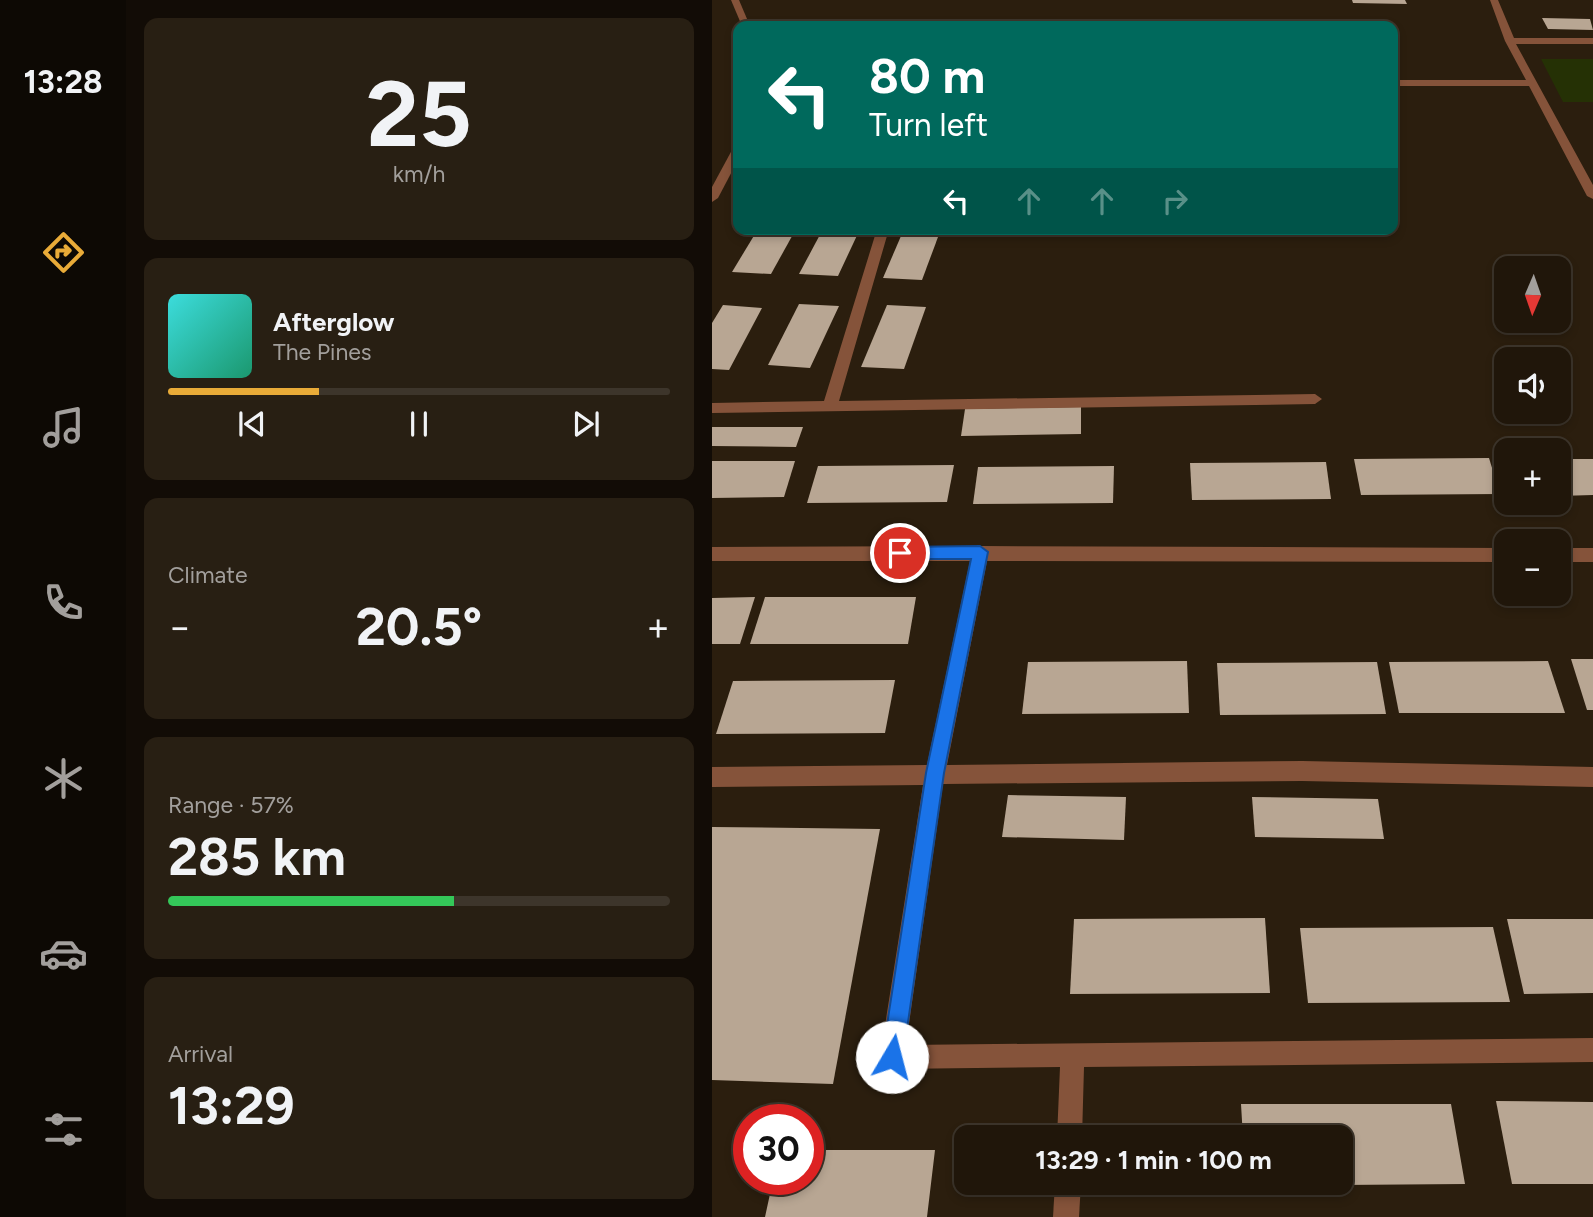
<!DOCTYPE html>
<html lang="en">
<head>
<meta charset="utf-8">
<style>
	body { margin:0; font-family:Figtree,sans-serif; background:#281f13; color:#f1f3f6; height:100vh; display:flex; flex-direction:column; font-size:26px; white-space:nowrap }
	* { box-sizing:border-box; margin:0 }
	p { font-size:23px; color:#a29f9c }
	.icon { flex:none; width:38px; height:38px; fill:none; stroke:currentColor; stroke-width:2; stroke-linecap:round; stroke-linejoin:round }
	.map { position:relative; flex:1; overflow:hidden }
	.side { display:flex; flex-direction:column; gap:18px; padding:18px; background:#120c06; width:586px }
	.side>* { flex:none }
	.guide { position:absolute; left:21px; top:21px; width:665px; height:214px; border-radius:14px; box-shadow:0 4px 10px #0003,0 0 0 2px #3d352b; background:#00695c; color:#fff; overflow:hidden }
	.needle { width:46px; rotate:182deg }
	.controls { position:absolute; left:782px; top:256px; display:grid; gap:14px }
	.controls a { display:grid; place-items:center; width:77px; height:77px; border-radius:14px; background:#20160a; box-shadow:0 4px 10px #0003,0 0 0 2px #3d352b; font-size:35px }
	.speed { position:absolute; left:21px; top:1104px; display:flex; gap:14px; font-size:35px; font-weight:700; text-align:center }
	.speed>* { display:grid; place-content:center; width:91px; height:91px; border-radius:50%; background:#20160a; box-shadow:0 4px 10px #0003,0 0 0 2px #3d352b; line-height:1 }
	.speed .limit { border:10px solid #d22; background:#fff; color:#111 }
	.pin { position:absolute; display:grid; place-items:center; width:60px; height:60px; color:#fff; margin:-30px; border:4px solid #fff; border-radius:50%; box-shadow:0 2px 7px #0007 }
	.me { position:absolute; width:77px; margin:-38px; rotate:8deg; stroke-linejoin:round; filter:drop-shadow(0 0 5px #0008) }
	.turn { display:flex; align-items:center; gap:24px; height:147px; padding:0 21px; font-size:32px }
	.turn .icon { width:91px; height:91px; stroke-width:2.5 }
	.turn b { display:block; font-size:49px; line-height:60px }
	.lanes { display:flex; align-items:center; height:66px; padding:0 21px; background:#0003; justify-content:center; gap:35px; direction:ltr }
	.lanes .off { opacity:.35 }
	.big { font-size:52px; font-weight:700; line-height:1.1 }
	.side .card { flex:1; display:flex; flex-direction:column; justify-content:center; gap:10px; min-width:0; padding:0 24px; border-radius:14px; background:#281f13 }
	.side .dial { align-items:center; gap:0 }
	.dial b { font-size:91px; line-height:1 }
	.song { display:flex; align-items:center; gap:21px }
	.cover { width:84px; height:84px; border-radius:10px; background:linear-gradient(135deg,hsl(180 70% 55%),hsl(160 70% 35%)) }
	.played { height:7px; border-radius:4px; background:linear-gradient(90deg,#e9ab38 30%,#3d352b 30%) }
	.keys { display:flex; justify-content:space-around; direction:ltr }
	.heat { display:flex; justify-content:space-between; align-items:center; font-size:38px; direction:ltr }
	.charge { height:10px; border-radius:5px; background:linear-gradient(90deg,#34c759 57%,#3d352b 0) }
	.trip { position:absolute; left:242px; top:1125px; width:399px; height:70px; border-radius:14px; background:#20160a; box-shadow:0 4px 10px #0003,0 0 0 2px #3d352b; font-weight:700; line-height:70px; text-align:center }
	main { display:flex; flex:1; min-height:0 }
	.menu { display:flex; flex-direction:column; width:126px; justify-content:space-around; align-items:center; background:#0d0904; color:#a29f9c }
	.menu .icon { width:49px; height:49px }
	.menu .current { color:#e9ab38 }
	.menu b { font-size:32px; color:#f1f3f6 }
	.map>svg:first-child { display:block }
</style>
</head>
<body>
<main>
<nav class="menu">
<b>13:28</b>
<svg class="icon current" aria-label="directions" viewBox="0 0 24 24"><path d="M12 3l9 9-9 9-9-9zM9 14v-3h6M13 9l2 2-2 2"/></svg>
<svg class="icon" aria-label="music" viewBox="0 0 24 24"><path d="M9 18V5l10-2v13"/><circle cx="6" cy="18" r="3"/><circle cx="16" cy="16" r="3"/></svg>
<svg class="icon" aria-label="phone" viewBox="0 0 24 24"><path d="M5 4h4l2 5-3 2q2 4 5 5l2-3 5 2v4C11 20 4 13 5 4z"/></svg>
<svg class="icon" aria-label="climate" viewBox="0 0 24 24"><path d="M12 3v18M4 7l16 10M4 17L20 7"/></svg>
<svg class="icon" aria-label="car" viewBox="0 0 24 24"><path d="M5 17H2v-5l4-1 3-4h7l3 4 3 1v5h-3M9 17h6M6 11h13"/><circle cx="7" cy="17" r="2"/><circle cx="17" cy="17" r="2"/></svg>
<svg class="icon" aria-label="filters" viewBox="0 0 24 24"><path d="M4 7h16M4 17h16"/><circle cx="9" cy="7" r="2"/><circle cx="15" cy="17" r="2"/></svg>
</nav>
<section class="side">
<div class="card dial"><b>25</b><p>km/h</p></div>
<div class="card">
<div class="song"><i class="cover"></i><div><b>Afterglow</b><p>The Pines</p></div></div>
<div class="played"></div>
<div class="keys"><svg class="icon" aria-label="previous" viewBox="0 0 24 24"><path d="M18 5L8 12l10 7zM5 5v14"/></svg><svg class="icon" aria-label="pause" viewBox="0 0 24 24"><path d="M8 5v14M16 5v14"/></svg><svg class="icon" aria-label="next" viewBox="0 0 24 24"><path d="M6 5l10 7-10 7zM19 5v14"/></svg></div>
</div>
<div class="card"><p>Climate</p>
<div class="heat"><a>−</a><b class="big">20.5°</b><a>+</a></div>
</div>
<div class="card"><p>Range · 57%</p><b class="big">285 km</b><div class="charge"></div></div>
<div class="card"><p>Arrival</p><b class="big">13:29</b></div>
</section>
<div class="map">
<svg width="881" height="1217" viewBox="0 0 881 1217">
	<rect width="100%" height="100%" fill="#2b1e0e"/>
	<polygon fill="#253105" points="829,59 881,59 881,102 851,102"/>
	<g fill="#b8a693">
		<polygon points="640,0 693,0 695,4 641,3"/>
		<polygon points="830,18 878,19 881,30 836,29"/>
		<polygon points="46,229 84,229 59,274 20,272"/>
		<polygon points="111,229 148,229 126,276 87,274"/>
		<polygon points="192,229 229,229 210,280 171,278"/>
		<polygon points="87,304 127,306 98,368 56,365"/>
		<polygon points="11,305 50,308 17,370 0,369 0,323"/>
		<polygon points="175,305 214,307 192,369 149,367"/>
		<polygon points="369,407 369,434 249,436 253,409"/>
		<polygon points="0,427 91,427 84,447 0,446"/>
		<polygon points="777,458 788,494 649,495 642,459"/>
		<polygon points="847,459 881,459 881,495 847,496"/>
		<polygon points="0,461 83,461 72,497 0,498"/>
		<polygon points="614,462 619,499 480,500 478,463"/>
		<polygon points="242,465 235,502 95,503 106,466"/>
		<polygon points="402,466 401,503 261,504 266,467"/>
		<polygon points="43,597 28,644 0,644 0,598"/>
		<polygon points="53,597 204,597 196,644 38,644"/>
		<polygon points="859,659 881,659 881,710 875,710"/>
		<polygon points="475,661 477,713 310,714 316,662"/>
		<polygon points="836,661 853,713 687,713 677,662"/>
		<polygon points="665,662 674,714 508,715 505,663"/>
		<polygon points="183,680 173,733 4,734 21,681"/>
		<polygon points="296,795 414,797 412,840 290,837"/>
		<polygon points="540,797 666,799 672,839 543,837"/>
		<polygon points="0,827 168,829 121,1084 0,1080"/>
		<polygon points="553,918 558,993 358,994 362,919"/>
		<polygon points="795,919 881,919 881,993 812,994"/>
		<polygon points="781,927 798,1002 596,1003 588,928"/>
		<polygon points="784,1101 881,1102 881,1184 800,1184"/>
		<polygon points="529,1104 739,1104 753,1184 628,1185 628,1138 531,1138"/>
		<polygon points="96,1150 223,1150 215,1217 53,1217 61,1180 96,1180"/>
	</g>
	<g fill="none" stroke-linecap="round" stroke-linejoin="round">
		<g fill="#85533a" fill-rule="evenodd">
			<polygon points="19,0 27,0 38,26 30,26"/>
			<polygon points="778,0 786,0 802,38 881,38 881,44 804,44 881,185 881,199 875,196 817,86 681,86 681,80 814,80 793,41"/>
			<polygon points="26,147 26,160 6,198 0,202 0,187 20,150"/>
			<polygon points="165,229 177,229 127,401 603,394 610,399 603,404 0,413 0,403 112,401"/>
			<polygon points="268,546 794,548 794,562 275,561 235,765 590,761 881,767 881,787 590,781 231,784 194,1045 881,1038 881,1062 372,1067 370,1138 345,1138 348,1067 180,1069 172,1065 168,1057 211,785 0,787 0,767 215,765 258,561 0,561 0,547"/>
			<rect x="847" y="548" width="34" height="14"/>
			<polygon points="343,1183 369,1183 367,1217 341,1217"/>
		</g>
	</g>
	<polygon fill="#1a73e8" stroke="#114b97" stroke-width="2" points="268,546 276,552 232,773 191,1057 188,1064 180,1067 173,1064 170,1057 214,773 259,559 188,559 180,553 188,547"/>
</svg>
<div class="controls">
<a><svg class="needle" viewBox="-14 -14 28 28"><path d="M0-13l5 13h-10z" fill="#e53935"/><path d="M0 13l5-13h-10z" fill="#a29f9c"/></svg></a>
<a><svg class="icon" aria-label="sound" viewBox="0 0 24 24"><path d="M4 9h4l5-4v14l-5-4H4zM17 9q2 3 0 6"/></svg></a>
<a>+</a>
<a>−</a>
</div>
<div class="speed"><div class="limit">30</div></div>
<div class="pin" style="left:188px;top:553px;background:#d93025"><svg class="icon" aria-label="arrive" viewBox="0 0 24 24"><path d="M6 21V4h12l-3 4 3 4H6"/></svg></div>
<svg class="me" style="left:180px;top:1057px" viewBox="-20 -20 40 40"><circle r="19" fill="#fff"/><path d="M0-13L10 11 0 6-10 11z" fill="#1a73e8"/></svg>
<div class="trip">13:29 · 1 min · 100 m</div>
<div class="guide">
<div class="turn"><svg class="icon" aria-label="left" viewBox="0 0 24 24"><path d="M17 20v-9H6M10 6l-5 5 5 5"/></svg><div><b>80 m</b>Turn left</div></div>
<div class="lanes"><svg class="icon" aria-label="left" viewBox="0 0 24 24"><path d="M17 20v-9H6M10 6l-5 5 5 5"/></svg><svg class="icon off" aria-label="ahead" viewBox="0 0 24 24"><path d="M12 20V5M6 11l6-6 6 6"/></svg><svg class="icon off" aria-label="ahead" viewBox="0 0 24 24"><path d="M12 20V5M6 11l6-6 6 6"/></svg><svg class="icon off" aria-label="right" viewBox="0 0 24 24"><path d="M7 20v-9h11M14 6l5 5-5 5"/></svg></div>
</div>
</div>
</main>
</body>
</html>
